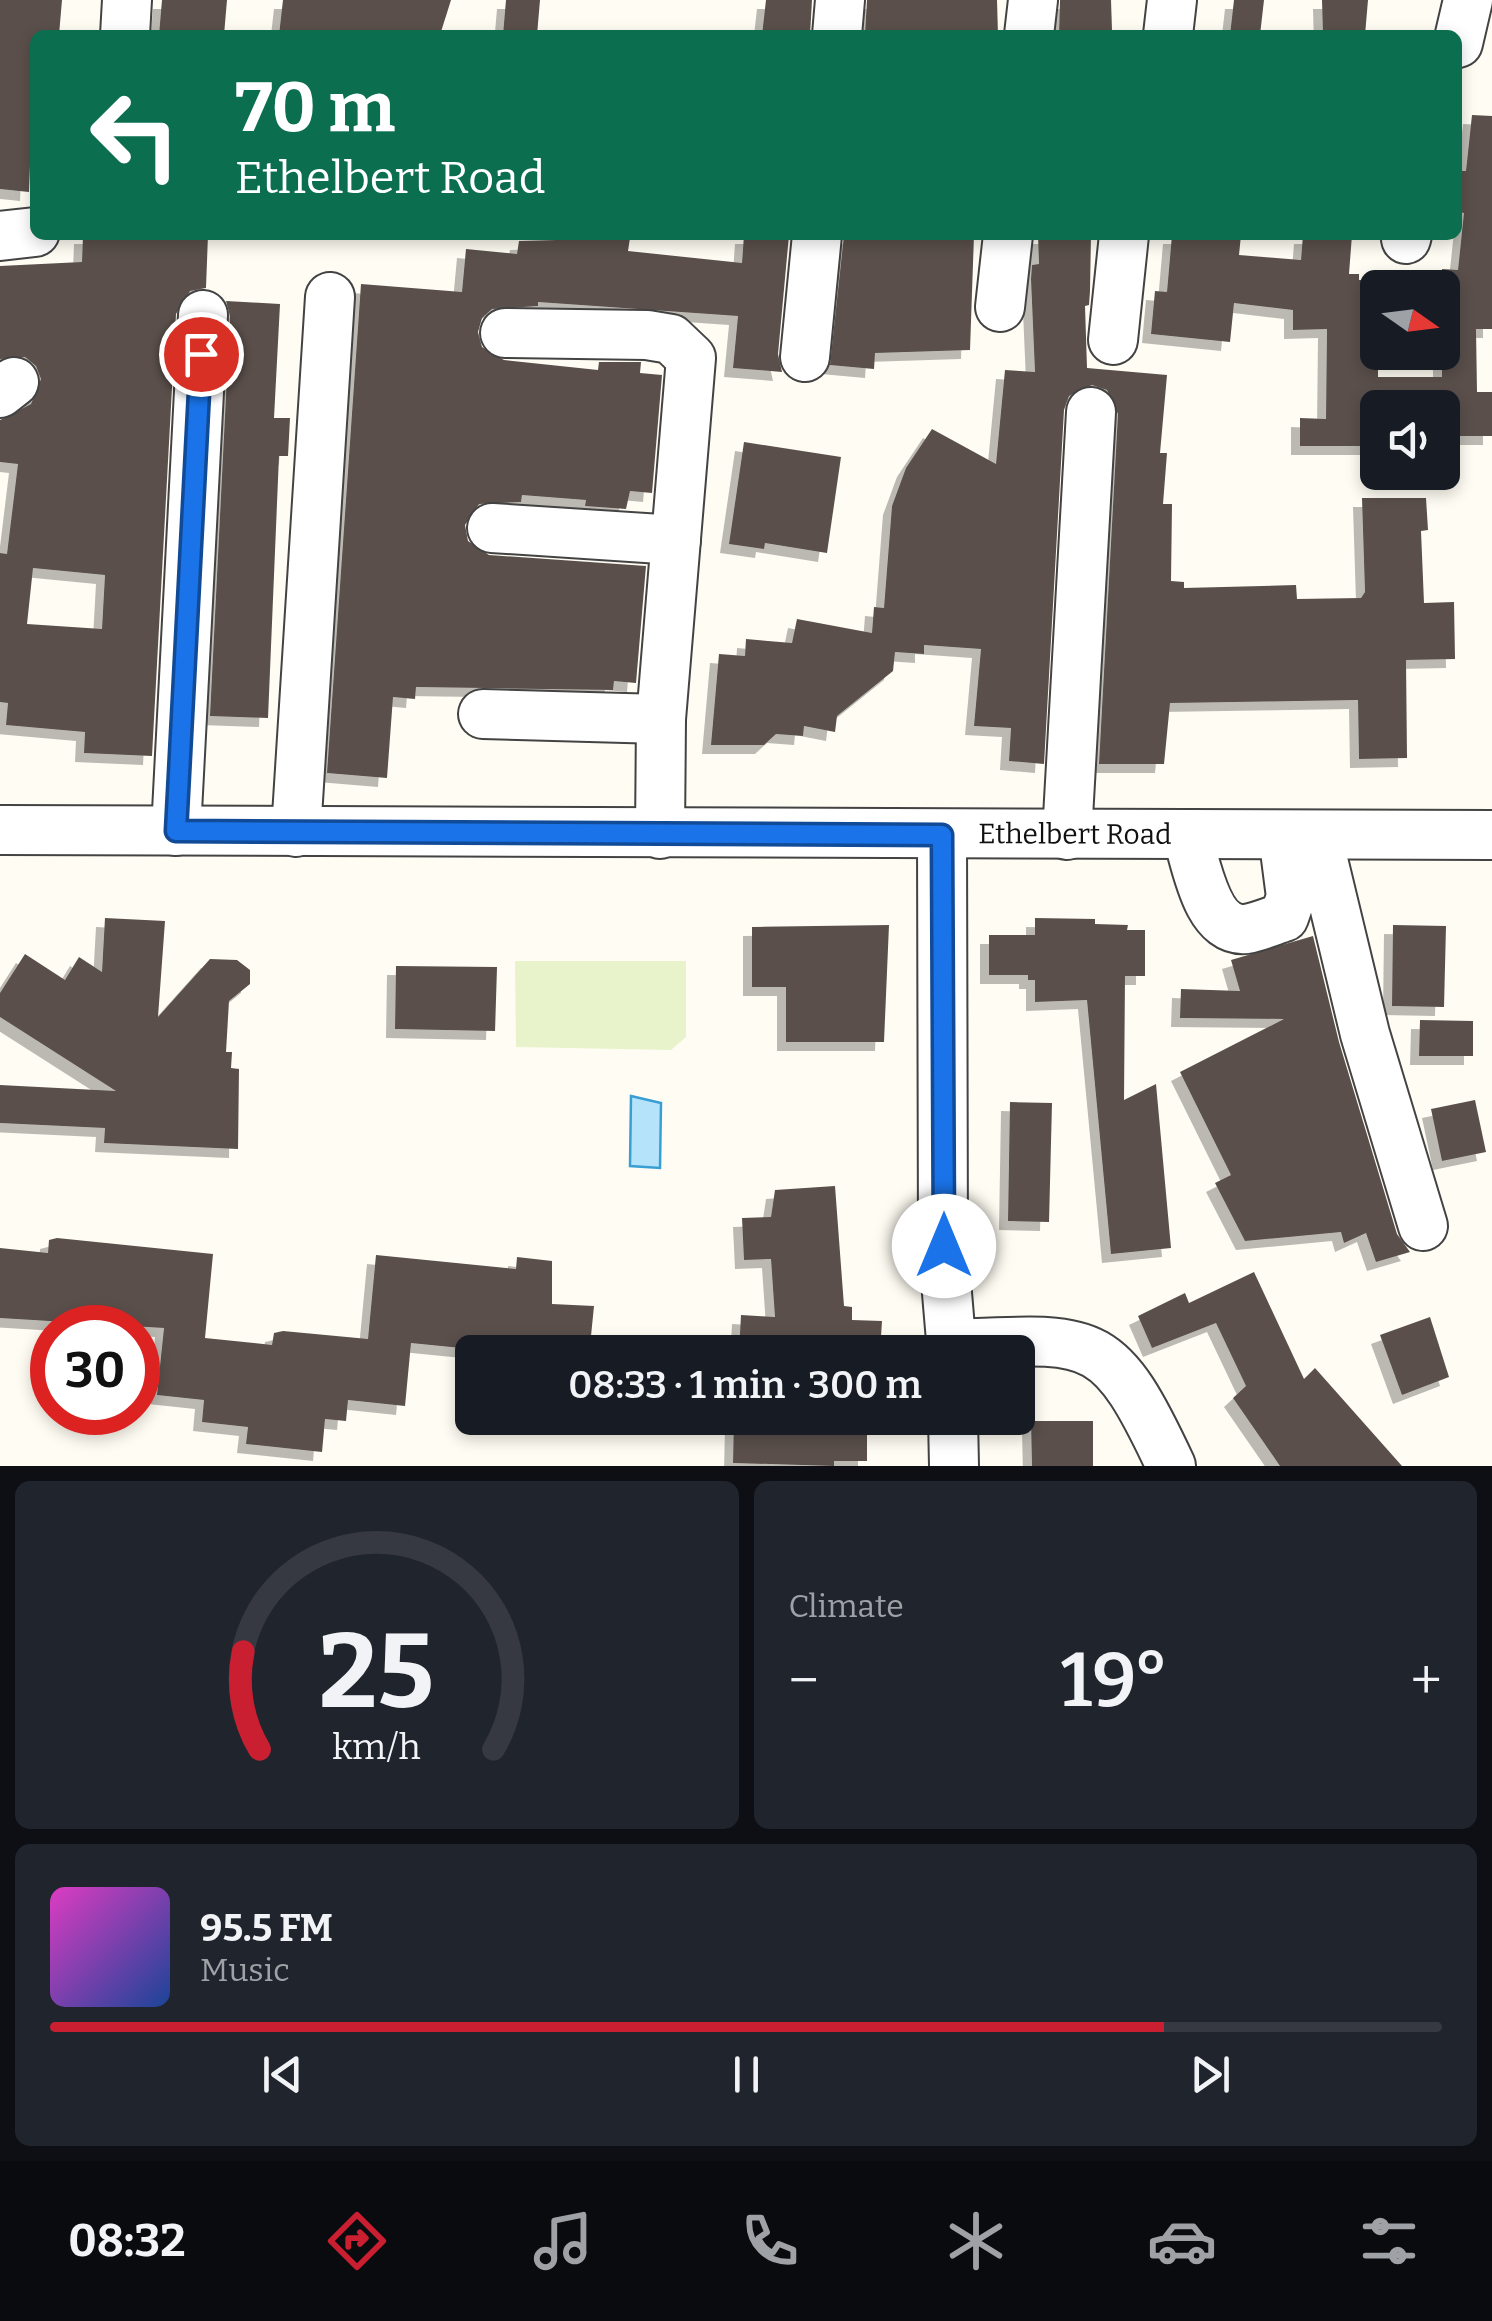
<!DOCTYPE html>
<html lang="en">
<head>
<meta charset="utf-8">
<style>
	body { margin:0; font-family:Bitter,serif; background:#20242c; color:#f1f3f6; height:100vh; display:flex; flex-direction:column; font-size:38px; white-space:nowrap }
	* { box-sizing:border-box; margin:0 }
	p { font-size:32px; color:#9ea1a6 }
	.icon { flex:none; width:55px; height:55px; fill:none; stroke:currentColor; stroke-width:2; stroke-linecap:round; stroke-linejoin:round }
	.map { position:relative; height:1466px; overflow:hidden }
	.side { display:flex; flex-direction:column; gap:15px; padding:15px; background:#0d0f14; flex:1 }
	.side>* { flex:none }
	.hud { position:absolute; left:30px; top:30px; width:1432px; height:210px; border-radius:15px; box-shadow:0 5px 15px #0003; background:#0b6e4f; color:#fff; overflow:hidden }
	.needle { width:65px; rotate:104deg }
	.tools { position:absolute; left:1360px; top:270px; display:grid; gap:20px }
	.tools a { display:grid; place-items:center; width:100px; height:100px; border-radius:15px; background:#171b24; box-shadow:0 5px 15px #0003; font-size:50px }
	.speed { position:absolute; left:30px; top:1305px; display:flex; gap:20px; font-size:50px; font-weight:700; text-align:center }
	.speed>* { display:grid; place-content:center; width:130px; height:130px; border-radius:50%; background:#171b24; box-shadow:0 5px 15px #0003; line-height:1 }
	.speed .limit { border:15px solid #d22; background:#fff; color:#111 }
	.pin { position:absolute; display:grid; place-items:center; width:85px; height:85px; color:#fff; margin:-42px; border:5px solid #fff; border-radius:50%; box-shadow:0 2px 10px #0007 }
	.me { position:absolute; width:110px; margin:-55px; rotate:0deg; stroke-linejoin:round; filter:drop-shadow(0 0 8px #0008) }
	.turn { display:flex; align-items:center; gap:35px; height:210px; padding:0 40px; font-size:45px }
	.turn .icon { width:130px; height:130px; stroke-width:2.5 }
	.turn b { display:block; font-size:70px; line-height:85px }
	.big { font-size:75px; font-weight:600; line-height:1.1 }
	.side .widget { flex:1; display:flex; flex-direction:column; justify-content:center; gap:15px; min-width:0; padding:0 35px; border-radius:15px; background:#20242c }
	.side .dial { align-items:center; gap:0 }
	.dial svg { height:260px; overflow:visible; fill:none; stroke:#363941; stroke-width:7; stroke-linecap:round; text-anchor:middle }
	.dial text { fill:#f1f3f6; stroke:none }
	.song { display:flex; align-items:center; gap:30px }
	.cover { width:120px; height:120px; border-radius:15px; background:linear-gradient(135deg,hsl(310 70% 55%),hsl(220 70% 35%)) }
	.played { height:10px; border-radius:5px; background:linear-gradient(90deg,#c91f31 80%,#363941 80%) }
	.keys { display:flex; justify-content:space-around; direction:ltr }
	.heat { display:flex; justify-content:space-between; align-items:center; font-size:55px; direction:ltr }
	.side .tiles { flex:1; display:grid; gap:15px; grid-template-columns:1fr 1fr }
	.widget:last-child { grid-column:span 2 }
	.trip { position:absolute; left:455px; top:1335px; width:580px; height:100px; border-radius:15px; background:#171b24; box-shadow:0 5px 15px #0003; font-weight:600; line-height:100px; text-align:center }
	.dock { display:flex; height:160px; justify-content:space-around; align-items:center; background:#090b0e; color:#9ea1a6 }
	.dock .icon { width:70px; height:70px }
	.dock .on { color:#c91f31 }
	.dock b { font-size:45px; color:#f1f3f6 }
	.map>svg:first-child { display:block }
</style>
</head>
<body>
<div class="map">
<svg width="1492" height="1466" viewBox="0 0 1492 1466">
	<defs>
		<filter id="shadow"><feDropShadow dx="-9" dy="9" stdDeviation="0" flood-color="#0004"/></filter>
	</defs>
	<rect width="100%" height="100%" fill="#fffcf3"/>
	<polygon fill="#e8f3cc" points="515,961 686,961 686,1037 671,1050 516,1047"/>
	<polygon fill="#b5e4fa" stroke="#389fd5" stroke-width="2.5" points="631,1096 661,1103 660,1168 630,1166"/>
	<g fill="#5a504c" fill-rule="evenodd" filter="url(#shadow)">
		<polygon points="0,0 62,0 59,35 35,35 29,192 0,189"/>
		<polygon points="162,0 227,0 224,35 159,35"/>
		<polygon points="283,0 451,0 440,35 279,35"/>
		<polygon points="506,0 540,0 537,35 503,35"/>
		<polygon points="766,0 812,0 810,35 762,35"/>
		<polygon points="867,0 997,0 998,35 865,35"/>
		<polygon points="1060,0 1111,0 1112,30 1108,35 1059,35"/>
		<polygon points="1234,0 1264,0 1260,35 1230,35"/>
		<polygon points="1322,0 1368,0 1365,35 1323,35"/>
		<polygon points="1472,115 1492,116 1492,329 1476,329 1477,392 1492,392 1492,436 1442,436 1442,408 1378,408 1378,446 1300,446 1300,418 1326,419 1327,329 1293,330 1293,310 1234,303 1230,342 1151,334 1155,291 1167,292 1172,235 1241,235 1239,255 1301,260 1303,235 1352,235 1349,274 1359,274 1359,280 1378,280 1378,377 1442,377 1442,269 1458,270 1464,213 1458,212 1458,171 1466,171"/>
		<path d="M 83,235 L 208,235 L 206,288 L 190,291 L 176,314 L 152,756 L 84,753 L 85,732 L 6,725 L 8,703 L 0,702 L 0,553 L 7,554 L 18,464 L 0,462 L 0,420 L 31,404 L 41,379 L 36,366 L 25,357 L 0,359 L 0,266 L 82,262 ZM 33,568 L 105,575 L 102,629 L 27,624 Z"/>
		<polygon points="744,235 789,235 778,354 782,372 733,368 738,316 538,302 538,306 492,309 482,318 478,332 482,347 504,360 598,370 599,362 641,362 640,373 662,375 652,493 630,491 626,509 585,506 586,500 522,495 521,502 479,504 465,525 468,541 489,555 646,566 636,683 614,681 613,690 416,687 415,699 393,697 387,778 327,773 361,284 462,292 466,249 517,254 519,241 630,238 628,251 742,263"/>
		<polygon points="844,235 974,235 970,350 875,353 874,369 830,365"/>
		<polygon points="1038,235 1091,235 1090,291 1089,305 1085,306 1087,368 1167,375 1160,453 1167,453 1163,504 1172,504 1171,581 1184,582 1184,588 1296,585 1297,599 1361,598 1365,592 1362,498 1426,498 1428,530 1421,531 1424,603 1454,602 1455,659 1406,660 1407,758 1359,759 1358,700 1170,703 1164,764 1099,764 1118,414 1107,390 1092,385 1069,396 1064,410 1044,764 1009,761 1011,728 974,726 981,649 924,645 924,654 895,652 893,671 837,716 835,732 804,726 803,736 776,734 764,745 711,745 719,654 745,656 746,639 792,643 797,619 872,633 874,607 884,608 892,506 906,468 932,429 996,464 1005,370 1035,372 1031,279 1032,265 1039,264"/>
		<polygon points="226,301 280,304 274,418 290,418 288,456 279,456 268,718 210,716 230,316"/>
		<polygon points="744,442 841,457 827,553 765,543 764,549 729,544"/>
		<polygon points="105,918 165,921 158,1017 210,959 237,960 250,970 250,984 229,1001 226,1052 232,1052 231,1068 239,1069 238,1149 104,1143 105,1128 0,1123 0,1085 116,1091 0,1017 0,993 25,954 65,980 79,957 102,972"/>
		<polygon points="1035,918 1095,919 1095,924 1128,925 1127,930 1145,930 1145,976 1125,976 1124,1100 1156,1084 1171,1248 1111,1254 1087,1000 1035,1002 1035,980 1028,980 1028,975 989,975 989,935 1035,935"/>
		<polygon points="889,925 884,1042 786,1042 786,987 752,987 752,927"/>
		<polygon points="1393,925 1446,926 1444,1007 1392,1006"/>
		<polygon points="1313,936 1339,1042 1397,1234 1410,1252 1376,1262 1366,1233 1344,1243 1341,1232 1245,1241 1215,1183 1231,1175 1180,1072 1284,1019 1180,1018 1181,989 1240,991 1231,960"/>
		<polygon points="396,966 497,967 495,1031 395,1029"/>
		<polygon points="1420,1020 1473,1021 1473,1056 1419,1056"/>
		<polygon points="1475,1100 1486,1152 1442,1161 1431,1109"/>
		<polygon points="1010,1102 1052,1103 1049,1222 1008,1221"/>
		<polygon points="835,1186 844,1306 852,1307 852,1320 882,1321 880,1352 739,1352 741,1315 775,1317 771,1259 744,1260 742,1218 771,1217 775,1190"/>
		<polygon points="57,1238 213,1254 205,1338 272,1345 274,1333 283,1331 368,1339 376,1255 516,1269 517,1257 552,1261 552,1304 594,1306 590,1346 493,1336 491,1351 411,1343 405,1406 348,1400 346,1421 325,1419 322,1452 246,1444 248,1427 202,1422 204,1400 157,1395 164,1328 0,1318 0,1248 48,1253 49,1240"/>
		<polygon points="1254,1272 1304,1379 1315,1368 1402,1466 1280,1466 1233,1398 1246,1386 1216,1323 1152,1348 1138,1316 1185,1293 1189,1303"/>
		<polygon points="1430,1317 1449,1377 1402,1395 1380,1335"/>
		<polygon points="734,1418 867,1418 867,1461 834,1461 834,1466 733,1463"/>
		<polygon points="1031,1421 1093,1421 1093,1466 1032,1466"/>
	</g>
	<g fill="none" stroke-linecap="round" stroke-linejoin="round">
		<defs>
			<g id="minor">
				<polyline points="125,35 127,0"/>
				<polyline points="837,35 840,0"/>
				<polyline points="1029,35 1033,0"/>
				<polyline points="1168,35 1172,0"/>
				<polyline points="1458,43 1468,0"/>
				<polyline points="0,236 35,232"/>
				<polyline points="1406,239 1407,235"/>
				<polyline points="1000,307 1008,235"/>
				<polyline points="505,333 647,335 671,339 691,358 661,719 660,834"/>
				<polyline points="1113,340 1124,235"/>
				<polyline points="805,357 817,235"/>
				<polyline points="0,393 14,382"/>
				<polyline points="492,528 676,540"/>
				<polyline points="483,714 661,719"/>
				<path id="s1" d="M 0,830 L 1492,835"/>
				<polyline points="176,831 203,315"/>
				<polyline points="296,832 330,297"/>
				<polyline points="942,835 943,1246 952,1352"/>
				<polyline points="1067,835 1091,412"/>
				<path d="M 1187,835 C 1196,862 1206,933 1246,929 C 1258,927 1272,921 1284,917 L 1291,897 L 1283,835"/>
				<polyline points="1317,835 1365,1034 1423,1226"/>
				<path d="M 952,1344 C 1095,1338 1108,1331 1171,1466"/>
				<polyline points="953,1418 954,1466"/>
			</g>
		</defs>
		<use href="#minor" stroke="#434343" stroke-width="52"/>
		<use href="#minor" stroke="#fff" stroke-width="48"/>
	</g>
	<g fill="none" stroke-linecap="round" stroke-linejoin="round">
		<defs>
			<polyline id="route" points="201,354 176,831 942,835 944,1246"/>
		</defs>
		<use href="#route" stroke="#114b97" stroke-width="25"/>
		<use href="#route" stroke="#1a73e8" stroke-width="18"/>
	</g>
	<g text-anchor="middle" stroke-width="10" stroke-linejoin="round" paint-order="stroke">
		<g font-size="28" fill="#101010" stroke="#fff">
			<text dy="10" stroke="none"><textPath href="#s1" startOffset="1075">Ethelbert Road</textPath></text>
		</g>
	</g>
</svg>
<div class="tools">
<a><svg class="needle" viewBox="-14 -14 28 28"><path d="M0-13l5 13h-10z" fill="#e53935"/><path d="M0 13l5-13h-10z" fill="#9ea1a6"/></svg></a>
<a><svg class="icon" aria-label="sound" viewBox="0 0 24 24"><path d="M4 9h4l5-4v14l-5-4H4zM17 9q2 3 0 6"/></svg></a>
</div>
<div class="speed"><div class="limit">30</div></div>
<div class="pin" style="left:201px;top:354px;background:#d93025"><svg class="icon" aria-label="arrive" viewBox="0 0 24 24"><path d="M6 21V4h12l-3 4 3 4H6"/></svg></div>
<svg class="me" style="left:944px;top:1246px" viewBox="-20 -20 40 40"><circle r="19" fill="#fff"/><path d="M0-13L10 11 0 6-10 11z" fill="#1a73e8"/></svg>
<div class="trip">08:33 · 1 min · 300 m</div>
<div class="hud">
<div class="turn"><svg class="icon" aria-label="left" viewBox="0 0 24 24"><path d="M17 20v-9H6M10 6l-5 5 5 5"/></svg><div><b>70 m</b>Ethelbert Road</div></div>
</div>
</div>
<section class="side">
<div class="tiles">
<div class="widget dial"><svg viewBox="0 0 100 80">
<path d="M14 69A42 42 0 1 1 86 69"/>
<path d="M14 69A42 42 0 0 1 9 39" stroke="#c91f31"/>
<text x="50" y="56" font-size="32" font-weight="700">25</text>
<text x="50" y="72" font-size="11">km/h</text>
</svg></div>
<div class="widget"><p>Climate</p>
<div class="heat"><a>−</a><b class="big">19°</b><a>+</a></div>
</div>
<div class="widget">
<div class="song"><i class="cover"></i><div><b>95.5 FM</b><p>Music</p></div></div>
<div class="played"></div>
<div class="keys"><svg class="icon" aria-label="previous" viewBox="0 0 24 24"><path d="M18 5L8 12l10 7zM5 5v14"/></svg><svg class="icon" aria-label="pause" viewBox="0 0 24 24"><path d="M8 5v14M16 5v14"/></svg><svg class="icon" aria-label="next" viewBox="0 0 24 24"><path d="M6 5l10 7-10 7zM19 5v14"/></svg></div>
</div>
</div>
</section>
<nav class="dock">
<b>08:32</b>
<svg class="icon on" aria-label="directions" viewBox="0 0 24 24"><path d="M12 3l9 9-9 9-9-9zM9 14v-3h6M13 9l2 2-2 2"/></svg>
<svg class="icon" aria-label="music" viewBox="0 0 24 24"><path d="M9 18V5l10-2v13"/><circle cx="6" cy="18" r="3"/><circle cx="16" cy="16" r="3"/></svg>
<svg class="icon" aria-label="phone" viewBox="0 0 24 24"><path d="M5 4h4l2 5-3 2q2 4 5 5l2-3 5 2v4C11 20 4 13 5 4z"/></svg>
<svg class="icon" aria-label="climate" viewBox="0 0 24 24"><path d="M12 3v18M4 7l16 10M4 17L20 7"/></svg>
<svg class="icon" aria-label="car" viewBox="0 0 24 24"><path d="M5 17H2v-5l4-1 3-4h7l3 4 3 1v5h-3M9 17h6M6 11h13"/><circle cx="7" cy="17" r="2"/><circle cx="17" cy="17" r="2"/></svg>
<svg class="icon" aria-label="filters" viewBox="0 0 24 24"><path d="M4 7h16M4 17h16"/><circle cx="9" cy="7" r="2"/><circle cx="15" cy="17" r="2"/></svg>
</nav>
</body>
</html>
